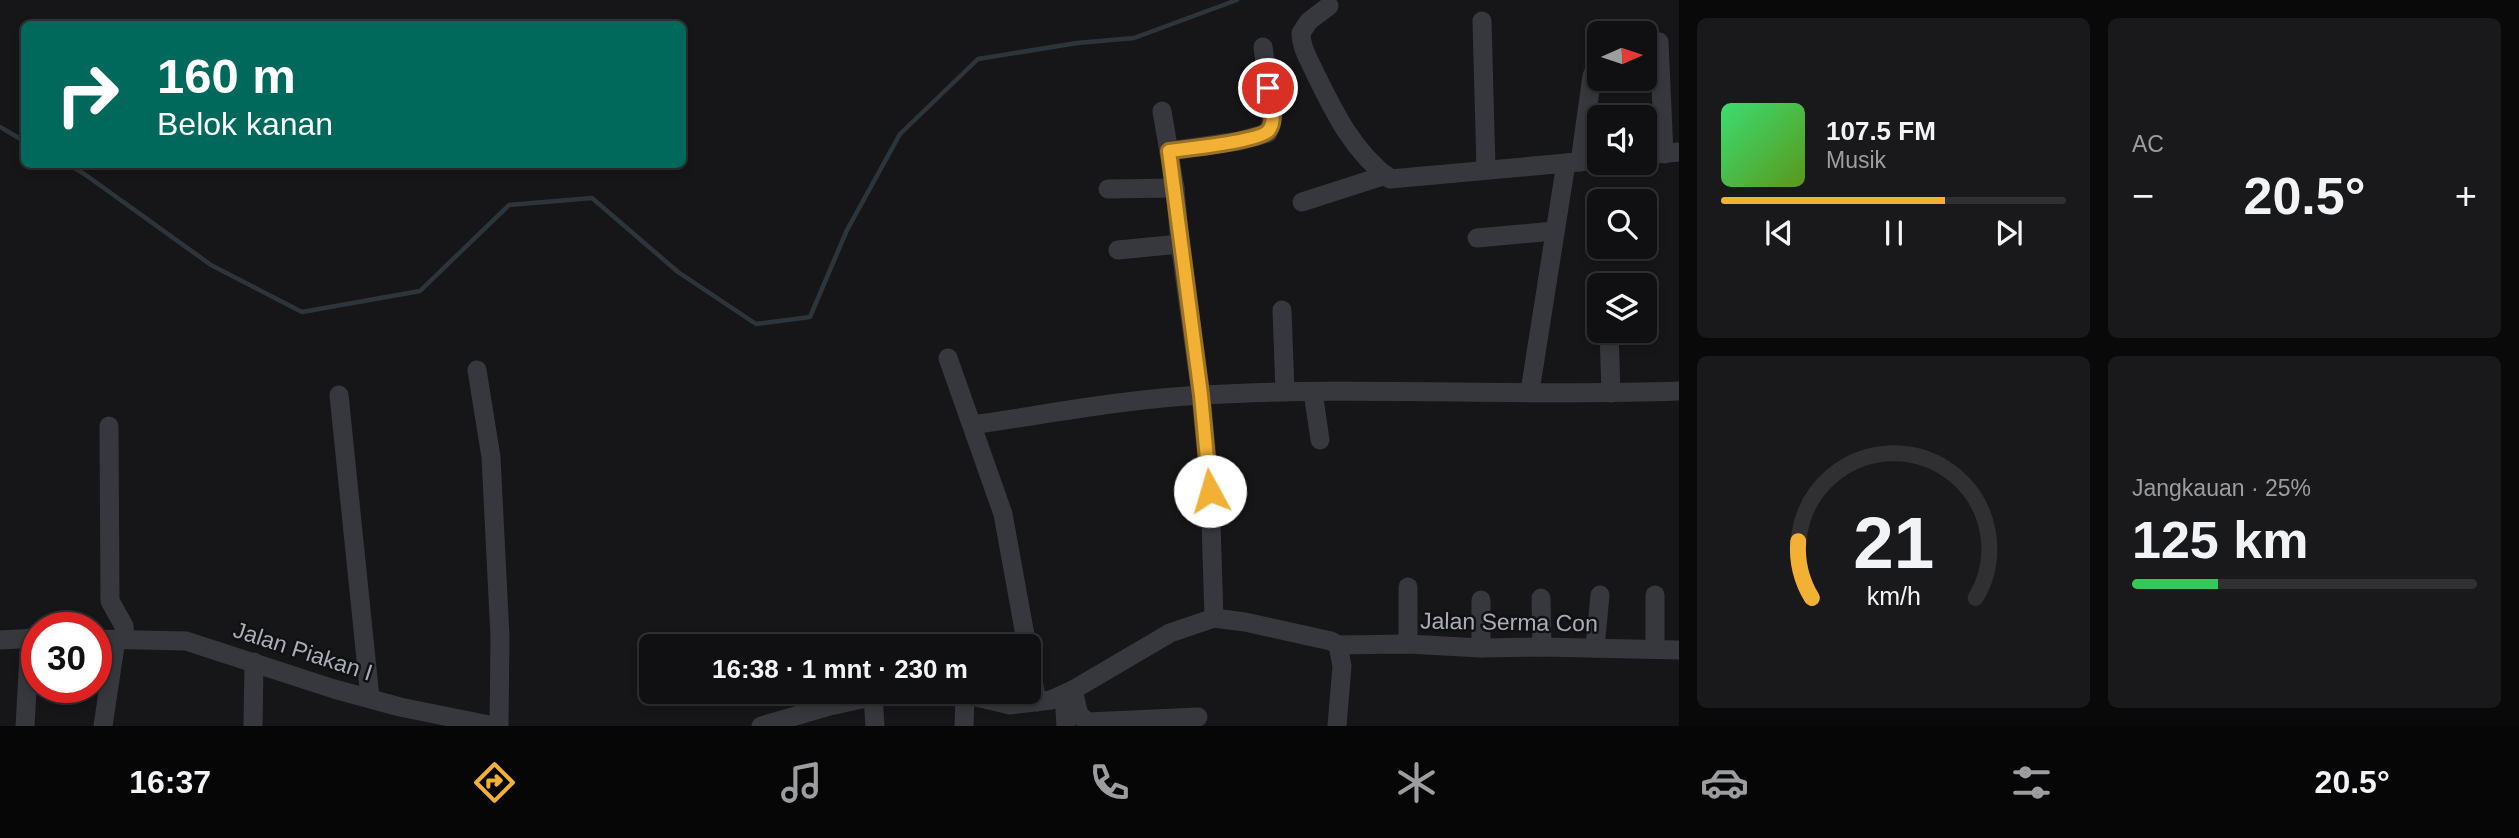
<!DOCTYPE html>
<html lang="id">
<head>
<meta charset="utf-8">
<style>
	body { margin:0; font-family:Helvetica,sans-serif; background:#19191b; color:#f1f3f6; height:100vh; display:flex; flex-direction:column; font-size:26px; white-space:nowrap }
	* { box-sizing:border-box; margin:0 }
	p { font-size:23px; color:#9c9d9f }
	.icon { flex:none; width:38px; height:38px; fill:none; stroke:currentColor; stroke-width:2; stroke-linecap:round; stroke-linejoin:round }
	.map { position:relative; flex:1; overflow:hidden }
	.panel { display:flex; flex-direction:column; gap:18px; padding:18px; background:#09090a; width:840px }
	.panel>* { flex:none }
	.top-card { position:absolute; left:21px; top:21px; width:665px; height:147px; border-radius:10px; box-shadow:0 4px 10px #0003,0 0 0 2px #303032; background:#00695c; color:#fff; overflow:hidden }
	.needle { width:46px; rotate:87deg }
	.buttons { position:absolute; left:1587px; top:21px; display:grid; gap:14px }
	.buttons a { display:grid; place-items:center; width:70px; height:70px; border-radius:10px; background:#101012; box-shadow:0 4px 10px #0003,0 0 0 2px #303032; font-size:35px }
	.speed { position:absolute; left:21px; top:612px; display:flex; gap:14px; font-size:35px; font-weight:700; text-align:center }
	.speed>* { display:grid; place-content:center; width:91px; height:91px; border-radius:50%; background:#101012; box-shadow:0 4px 10px #0003,0 0 0 2px #303032; line-height:1 }
	.speed .limit { border:10px solid #d22; background:#fff; color:#111 }
	.pin { position:absolute; display:grid; place-items:center; width:60px; height:60px; color:#fff; margin:-30px; border:4px solid #fff; border-radius:50%; box-shadow:0 2px 7px #0007 }
	.me { position:absolute; width:77px; margin:-38px; rotate:354deg; stroke-linejoin:round; filter:drop-shadow(0 0 5px #0008) }
	.turn { display:flex; align-items:center; gap:24px; height:147px; padding:0 21px; font-size:32px }
	.turn .icon { width:91px; height:91px; stroke-width:2.5 }
	.turn b { display:block; font-size:49px; line-height:60px }
	.big { font-size:52px; font-weight:700; line-height:1.1 }
	.panel .tile { flex:1; display:flex; flex-direction:column; justify-content:center; gap:10px; min-width:0; padding:0 24px; border-radius:10px; background:#19191b }
	.panel .dial { align-items:center; gap:0 }
	.dial svg { height:182px; overflow:visible; fill:none; stroke:#303032; stroke-width:7; stroke-linecap:round; text-anchor:middle }
	.dial text { fill:#f1f3f6; stroke:none }
	.song { display:flex; align-items:center; gap:21px }
	.cover { width:84px; height:84px; border-radius:10px; background:linear-gradient(135deg,hsl(140 70% 55%),hsl(90 70% 35%)) }
	.played { height:7px; border-radius:4px; background:linear-gradient(90deg,#f2b134 65%,#303032 65%) }
	.keys { display:flex; justify-content:space-around; direction:ltr }
	.heat { display:flex; justify-content:space-between; align-items:center; font-size:38px; direction:ltr }
	.charge { height:10px; border-radius:5px; background:linear-gradient(90deg,#34c759 25%,#303032 0) }
	.panel .tiles { flex:1; display:grid; gap:18px; grid-template-columns:repeat(2,1fr) }
	.trip { position:absolute; left:639px; top:634px; width:402px; height:70px; border-radius:10px; background:#101012; box-shadow:0 4px 10px #0003,0 0 0 2px #303032; font-weight:700; line-height:70px; text-align:center }
	.dock { display:flex; height:112px; justify-content:space-around; align-items:center; background:#060607; color:#9c9d9f }
	.dock .icon { width:49px; height:49px }
	.dock .current { color:#f2b134 }
	.dock b { font-size:32px; color:#f1f3f6 }
	main { display:flex; flex:1; min-height:0 }
	.map>svg:first-child { display:block }
</style>
</head>
<body>
<main>
<div class="map">
<svg width="1679" height="726" viewBox="0 0 1679 726">
	<rect width="100%" height="100%" fill="#161618"/>
	<g fill="none" stroke-linecap="round" stroke-linejoin="round">
		<g stroke="#2c353c" stroke-width="4.5">
			<polyline points="0,127 24,141"/>
			<polyline points="67,164 83,173 211,265 302,312 420,291 509,205 592,198 678,272 756,324 810,317 847,230 900,134 978,59 1077,43 1134,38 1237,0"/>
		</g>
		<g stroke="#37383d" stroke-width="19">
			<path d="M 1329,6 L 1309,21 L 1301,33 C 1301,48 1309,59 1315,73 C 1335,114 1353,151 1390,179 L 1600,160"/>
			<polyline points="1482,21 1486,169"/>
			<polyline points="1659,42 1664,154"/>
			<polyline points="1162,111 1175,188 1180,244 1201,395 1210,491 1214,618"/>
			<polyline points="1169,151 1239,141 1268,133 1273,115 1263,47"/>
			<polyline points="1645,155 1679,152"/>
			<polyline points="1580,162 1592,76 1595,70 1600,68"/>
			<polyline points="1108,189 1175,188"/>
			<polyline points="1302,202 1386,175"/>
			<polyline points="1477,238 1554,231"/>
			<polyline points="1118,250 1180,244"/>
			<polyline points="1282,310 1285,392"/>
			<polyline points="1609,331 1611,393"/>
			<polyline points="948,358 1003,514 1027,646"/>
			<polyline points="477,370 491,457 500,637 499,726"/>
			<polyline points="1530,391 1566,163"/>
			<polyline points="1313,392 1320,440"/>
			<polyline points="339,395 370,698"/>
			<path d="M 972,425 C 1048,414 1125,399 1203,395 C 1361,386 1520,397 1679,391"/>
			<polyline points="109,426 110,601 124,626 125,639"/>
			<polyline points="1655,595 1655,649"/>
			<polyline points="1541,598 1542,647"/>
			<polyline points="1481,600 1481,648"/>
			<polyline points="96,639 186,641 334,689 400,707 494,726"/>
			<polyline points="0,640 37,638"/>
			<polyline points="1408,644 1408,587"/>
			<polyline points="1338,645 1408,644 1481,648 1542,647 1679,650"/>
			<polyline points="1595,648 1600,595"/>
			<polyline points="1029,659 1037,702"/>
			<polyline points="1073,690 1079,715 1088,722 1198,717"/>
			<polyline points="951,691 1010,705 1051,700 1073,690 1170,633 1214,618 1245,622 1331,641 1338,645 1342,666 1337,726"/>
			<polyline points="1064,695 1066,726"/>
			<polyline points="873,697 875,726"/>
			<polyline points="25,726 30,638"/>
			<polyline points="103,726 116,639"/>
			<polyline points="253,726 254,662"/>
			<polyline points="761,726 830,706 898,691"/>
			<polyline points="964,726 965,695"/>
		</g>
	</g>
	<g fill="none" stroke-linecap="round" stroke-linejoin="round">
		<defs>
			<path id="route" d="M 1210,491 L 1201,395 L 1169,151 C 1185,149 1262,141 1269,130 C 1277,119 1270,100 1268,88"/>
		</defs>
		<use href="#route" stroke="#9d7322" stroke-width="18"/>
		<use href="#route" stroke="#f2b134" stroke-width="12"/>
	</g>
	<g text-anchor="middle" stroke-width="5" stroke-linejoin="round" paint-order="stroke">
		<g font-size="23" fill="#a8adb8" stroke="#111113">
			<text transform="translate(1509 622) rotate(1)" y="8">Jalan Serma Con</text>
			<text transform="translate(303 651) rotate(18)" y="8">Jalan Piakan I</text>
		</g>
	</g>
</svg>
<div class="buttons">
<a><svg class="needle" viewBox="-14 -14 28 28"><path d="M0-13l5 13h-10z" fill="#e53935"/><path d="M0 13l5-13h-10z" fill="#9c9d9f"/></svg></a>
<a><svg class="icon" aria-label="sound" viewBox="0 0 24 24"><path d="M4 9h4l5-4v14l-5-4H4zM17 9q2 3 0 6"/></svg></a>
<a><svg class="icon" aria-label="search" viewBox="0 0 24 24"><circle cx="10" cy="10" r="6"/><path d="M15 15l6 6"/></svg></a>
<a><svg class="icon" aria-label="layers" viewBox="0 0 24 24"><path d="M12 4l9 5-9 5-9-5zM3 14l9 5 9-5"/></svg></a>
</div>
<div class="speed"><div class="limit">30</div></div>
<div class="pin" style="left:1268px;top:88px;background:#d93025"><svg class="icon" aria-label="arrive" viewBox="0 0 24 24"><path d="M6 21V4h12l-3 4 3 4H6"/></svg></div>
<svg class="me" style="left:1210px;top:491px" viewBox="-20 -20 40 40"><circle r="19" fill="#fff"/><path d="M0-13L10 11 0 6-10 11z" fill="#f2b134"/></svg>
<div class="trip">16:38 · 1 mnt · 230 m</div>
<div class="top-card">
<div class="turn"><svg class="icon" aria-label="right" viewBox="0 0 24 24"><path d="M7 20v-9h11M14 6l5 5-5 5"/></svg><div><b>160 m</b>Belok kanan</div></div>
</div>
</div>
<section class="panel">
<div class="tiles">
<div class="tile">
<div class="song"><i class="cover"></i><div><b>107.5 FM</b><p>Musik</p></div></div>
<div class="played"></div>
<div class="keys"><svg class="icon" aria-label="previous" viewBox="0 0 24 24"><path d="M18 5L8 12l10 7zM5 5v14"/></svg><svg class="icon" aria-label="pause" viewBox="0 0 24 24"><path d="M8 5v14M16 5v14"/></svg><svg class="icon" aria-label="next" viewBox="0 0 24 24"><path d="M6 5l10 7-10 7zM19 5v14"/></svg></div>
</div>
<div class="tile"><p>AC</p>
<div class="heat"><a>−</a><b class="big">20.5°</b><a>+</a></div>
</div>
<div class="tile dial"><svg viewBox="0 0 100 80">
<path d="M14 69A42 42 0 1 1 86 69"/>
<path d="M14 69A42 42 0 0 1 8 44" stroke="#f2b134"/>
<text x="50" y="56" font-size="32" font-weight="700">21</text>
<text x="50" y="72" font-size="11">km/h</text>
</svg></div>
<div class="tile"><p>Jangkauan · 25%</p><b class="big">125 km</b><div class="charge"></div></div>
</div>
</section>
</main>
<nav class="dock">
<b>16:37</b>
<svg class="icon current" aria-label="directions" viewBox="0 0 24 24"><path d="M12 3l9 9-9 9-9-9zM9 14v-3h6M13 9l2 2-2 2"/></svg>
<svg class="icon" aria-label="music" viewBox="0 0 24 24"><path d="M9 18V5l10-2v13"/><circle cx="6" cy="18" r="3"/><circle cx="16" cy="16" r="3"/></svg>
<svg class="icon" aria-label="phone" viewBox="0 0 24 24"><path d="M5 4h4l2 5-3 2q2 4 5 5l2-3 5 2v4C11 20 4 13 5 4z"/></svg>
<svg class="icon" aria-label="climate" viewBox="0 0 24 24"><path d="M12 3v18M4 7l16 10M4 17L20 7"/></svg>
<svg class="icon" aria-label="car" viewBox="0 0 24 24"><path d="M5 17H2v-5l4-1 3-4h7l3 4 3 1v5h-3M9 17h6M6 11h13"/><circle cx="7" cy="17" r="2"/><circle cx="17" cy="17" r="2"/></svg>
<svg class="icon" aria-label="filters" viewBox="0 0 24 24"><path d="M4 7h16M4 17h16"/><circle cx="9" cy="7" r="2"/><circle cx="15" cy="17" r="2"/></svg>
<b>20.5°</b>
</nav>
</body>
</html>
